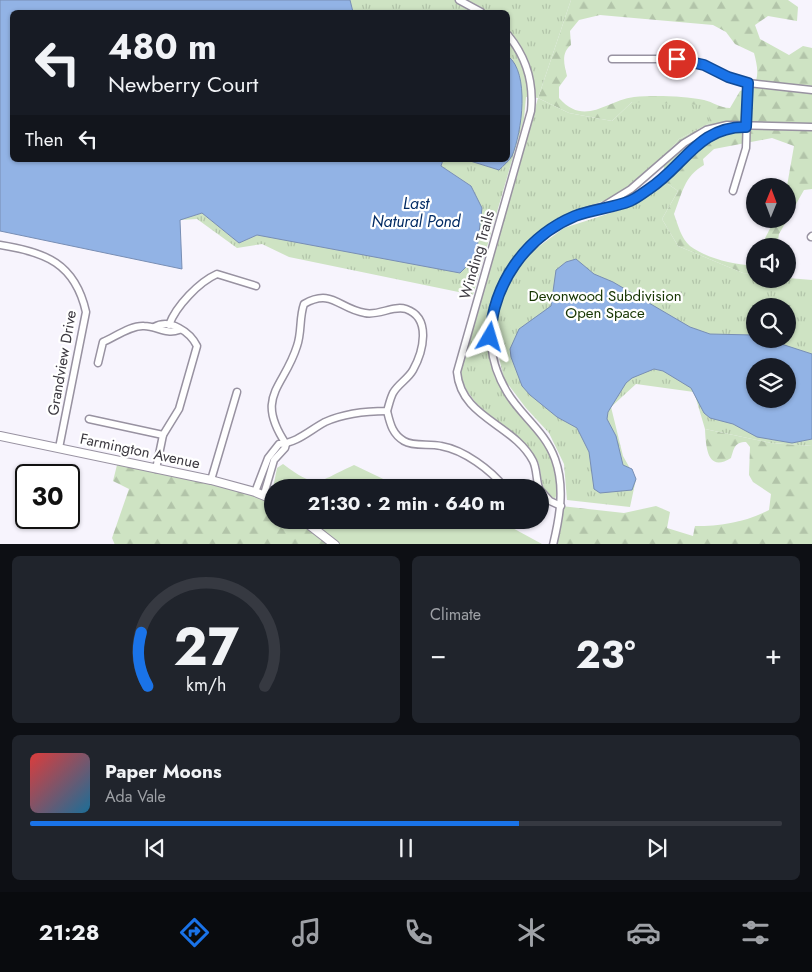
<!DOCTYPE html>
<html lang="en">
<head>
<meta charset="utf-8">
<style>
	body { margin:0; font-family:Jost,sans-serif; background:#20242c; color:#f1f3f6; height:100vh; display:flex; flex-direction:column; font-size:19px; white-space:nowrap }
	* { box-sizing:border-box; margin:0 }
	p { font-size:16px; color:#9ea1a6 }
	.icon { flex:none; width:28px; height:28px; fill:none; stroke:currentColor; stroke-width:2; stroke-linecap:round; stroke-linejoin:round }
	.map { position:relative; height:544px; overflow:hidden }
	.details { display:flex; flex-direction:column; gap:12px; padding:12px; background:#0d0f14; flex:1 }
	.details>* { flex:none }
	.guide { position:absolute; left:10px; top:10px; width:500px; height:152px; border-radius:8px; box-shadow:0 1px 4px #0004; background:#171b24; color:#f1f3f6; overflow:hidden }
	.needle { width:32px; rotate:1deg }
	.fabs { position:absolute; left:746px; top:178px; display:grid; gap:10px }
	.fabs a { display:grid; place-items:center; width:50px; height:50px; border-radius:50%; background:#171b24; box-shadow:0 1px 4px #0004; font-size:25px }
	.speed { position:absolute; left:15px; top:464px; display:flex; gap:10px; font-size:25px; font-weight:700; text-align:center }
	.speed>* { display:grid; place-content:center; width:65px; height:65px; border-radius:50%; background:#171b24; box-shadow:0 1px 4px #0004; line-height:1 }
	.speed .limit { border:2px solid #111; border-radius:8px; background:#fff; color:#111 }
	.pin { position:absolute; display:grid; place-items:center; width:42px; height:42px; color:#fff; margin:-21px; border:2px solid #fff; border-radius:50%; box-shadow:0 1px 5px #0007 }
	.me { position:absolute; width:55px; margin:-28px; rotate:7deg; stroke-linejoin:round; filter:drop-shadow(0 0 4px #0008) }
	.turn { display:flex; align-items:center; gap:18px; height:105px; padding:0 15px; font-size:22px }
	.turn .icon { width:65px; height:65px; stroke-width:2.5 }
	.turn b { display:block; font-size:35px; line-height:42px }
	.then { display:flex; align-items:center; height:48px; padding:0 15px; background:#0003; gap:10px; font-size:19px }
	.big { font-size:38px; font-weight:700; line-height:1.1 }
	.details .card { flex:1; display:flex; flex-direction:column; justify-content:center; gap:8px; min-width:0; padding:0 18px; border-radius:8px; background:#20242c }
	.details .dial { align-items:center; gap:0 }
	.dial svg { height:130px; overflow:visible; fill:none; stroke:#363941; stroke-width:7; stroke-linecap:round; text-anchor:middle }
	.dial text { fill:#f1f3f6; stroke:none }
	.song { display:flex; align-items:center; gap:15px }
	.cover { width:60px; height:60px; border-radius:8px; background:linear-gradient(135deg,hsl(0 70% 55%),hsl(200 70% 35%)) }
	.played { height:5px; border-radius:2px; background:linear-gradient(90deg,#1a73e8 65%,#363941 65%) }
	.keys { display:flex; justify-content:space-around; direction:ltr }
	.heat { display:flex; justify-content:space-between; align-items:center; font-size:28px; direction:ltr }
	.details .tiles { flex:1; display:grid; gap:12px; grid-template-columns:1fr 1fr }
	.card:last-child { grid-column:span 2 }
	.trip { position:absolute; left:264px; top:479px; width:285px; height:50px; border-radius:25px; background:#171b24; box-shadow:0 1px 4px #0004; font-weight:700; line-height:50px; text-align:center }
	.menu { display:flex; height:80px; justify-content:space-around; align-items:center; background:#090b0e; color:#9ea1a6 }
	.menu .icon { width:35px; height:35px }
	.menu .selected { color:#1a73e8 }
	.menu b { font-size:22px; color:#f1f3f6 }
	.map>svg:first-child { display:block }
</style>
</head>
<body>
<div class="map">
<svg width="812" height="545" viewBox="0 0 812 545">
	<defs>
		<pattern id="forest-firs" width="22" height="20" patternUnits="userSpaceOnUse" patternTransform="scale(1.25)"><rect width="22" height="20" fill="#cee3c3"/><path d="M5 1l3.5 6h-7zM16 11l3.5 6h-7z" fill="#b2c4a9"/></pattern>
		<pattern id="park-tufts" width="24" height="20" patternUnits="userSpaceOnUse" patternTransform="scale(1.25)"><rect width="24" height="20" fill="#cee3c3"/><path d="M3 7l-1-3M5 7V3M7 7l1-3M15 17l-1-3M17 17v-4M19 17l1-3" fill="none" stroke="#b2c4a9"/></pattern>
	</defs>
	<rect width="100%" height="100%" fill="#f7f4fd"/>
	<g fill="#cee3c3">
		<path d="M 283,464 C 319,491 318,481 354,465 L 400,487 L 272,488 L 272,499 L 271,498 L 277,468 Z"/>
		<polygon points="303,520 397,520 402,525 428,524 436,520 498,520 542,544 335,544"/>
	</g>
	<g fill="url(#forest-firs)" fill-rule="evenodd">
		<path d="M 571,0 L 788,0 L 798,7 L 797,21 L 768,16 L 755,25 L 760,39 L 789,55 L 803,46 L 812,48 L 812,189 L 804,190 L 779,234 L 777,246 L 761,246 L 775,219 L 788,219 L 787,186 L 794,146 L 772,138 L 714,149 L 703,159 L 704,165 C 684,176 682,194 674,214 C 678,225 681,238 690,246 C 706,258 736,266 755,265 L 755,274 L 743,273 L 678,246 L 662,219 L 678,191 L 665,182 L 663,158 L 679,139 L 710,123 L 632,102 L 612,121 L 569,113 L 538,98 ZM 600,15 L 713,25 L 726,32 L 735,44 L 754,53 C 757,65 760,76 753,87 L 740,91 L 730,108 C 720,108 713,102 704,100 C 683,96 655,95 634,97 C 605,101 585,127 559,98 L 559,87 L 567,76 C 564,64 561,53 571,45 L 570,31 L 579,20 Z"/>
		<path d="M 705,429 L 771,443 L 812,446 L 812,544 L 553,545 L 561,506 L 624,513 L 656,506 L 670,512 L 667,528 L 693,536 L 695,526 C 722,526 745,522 769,510 L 771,494 L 753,482 L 749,475 L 750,447 L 746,442 C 734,442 734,449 731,458 C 707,473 706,447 705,429 Z"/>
		<polygon points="118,461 272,499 272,520 303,520 335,544 115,545 112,538 129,489 113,481"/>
	</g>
	<g fill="url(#park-tufts)" fill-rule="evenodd">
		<path d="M 350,0 L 571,0 L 538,98 L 569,113 L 612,121 L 632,102 L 707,105 L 710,123 L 679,139 L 663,158 L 634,183 L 606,200 L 566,215 L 534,235 L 508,265 L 497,288 L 487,319 L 486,343 L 495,378 L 514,408 L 538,433 L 552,460 L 558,490 L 555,499 C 533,486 547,469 533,454 C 508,427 466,408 459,369 L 538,98 L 526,97 L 524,119 L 473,295 L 289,257 L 262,244 L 237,248 L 197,219 L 180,220 L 202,213 L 239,243 L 257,235 L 471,186 L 441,166 L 443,160 L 467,160 L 499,170 L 511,157 L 513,60 L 508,56 L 508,12 L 353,12 Z"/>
		<path d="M 665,182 L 678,191 L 662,219 L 678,246 L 743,273 L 755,274 L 755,279 L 788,278 L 812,280 L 812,446 L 771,443 L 705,429 L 694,392 L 636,384 L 611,407 L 623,456 L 636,479 L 630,507 L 567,500 L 564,464 L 549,433 L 526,408 L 504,379 L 496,344 L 498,307 L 507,285 L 519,266 L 534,250 L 564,228 L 626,208 L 642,199 ZM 755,306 L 788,306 L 788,339 L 755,339 ZM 755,366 L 788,366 L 788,399 L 755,399 Z"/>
	</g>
	<g fill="#92b3e5" stroke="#788eb4" fill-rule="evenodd">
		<polygon points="0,0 350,0 353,12 12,12 12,160 443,160 441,166 471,186 482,208 476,257 460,273 257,235 239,243 202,213 180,220 182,269 0,231"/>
		<path d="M 508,56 C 530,73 522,132 512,156 C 509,161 503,166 499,170 L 467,160 L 508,160 Z"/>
		<path d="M 576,259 L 594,274 L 613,282 L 690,327 L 710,334 L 753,335 L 755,339 L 766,339 L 812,354 L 812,439 L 792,443 L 757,437 L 733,424 L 710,418 L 704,413 L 691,388 L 663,371 L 654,369 L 632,378 L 626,383 L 608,412 L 607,419 L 616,436 L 623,465 L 632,469 L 636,479 L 632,490 L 600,493 L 594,489 L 589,452 L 577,428 L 557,417 L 530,395 L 522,386 L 511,357 L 510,349 L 519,329 L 551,306 L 556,270 L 566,262 ZM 755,366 L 788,366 L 788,399 L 755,399 Z"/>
	</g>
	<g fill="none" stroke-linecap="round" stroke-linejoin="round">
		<defs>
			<g id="minor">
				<polyline points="459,0 481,12"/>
				<path d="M 508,35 C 526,57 534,82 531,111 L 457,372 C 461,418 514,424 533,461 C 537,469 536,479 539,488"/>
				<polyline points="612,59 677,59 704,65 728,77 748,83 812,90"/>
				<polyline points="733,191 746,148 748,83"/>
				<polyline points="605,205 631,189 684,143 706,130 727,125 812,127"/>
				<polyline points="811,237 812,236"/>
				<path d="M 0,245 C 45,252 75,263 86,312 L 59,448"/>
				<path d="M 169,325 C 176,306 199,282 217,274 L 256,286"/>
				<path d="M 154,327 C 170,318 190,332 197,346 L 179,409 L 163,435 L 156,469"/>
				<path d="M 98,363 L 103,342 C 115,337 131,325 144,326 C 157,326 166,335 179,330"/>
				<path d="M 387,411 C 390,423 392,434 404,441 C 414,447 430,443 441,446 C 464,450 491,470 505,488"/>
				<polyline points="89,419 163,435"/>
				<polyline points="211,480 237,392"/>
				<polyline points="540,490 550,501 561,506"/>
				<path d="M 255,492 L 268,458 L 279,444 C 297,443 310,430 325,422 C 345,413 366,411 387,411 C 389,405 390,399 393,393 C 398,384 408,379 413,370 C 423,352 432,318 406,309 C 393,305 379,316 365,313 C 339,309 332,288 304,304 C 299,318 302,332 297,346 C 284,388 254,396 286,444"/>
				<polyline points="264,494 274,460 285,448 286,444"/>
				<path d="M 553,545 C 560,516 565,487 555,459 C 545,431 521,416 507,392 C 469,329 503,260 560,224 C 572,216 588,210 602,207 C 612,205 622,205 632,200 C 648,192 665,179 677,166 C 684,158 691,147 700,141 C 711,134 723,131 735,127"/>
			</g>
			<g id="major">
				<polyline points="0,436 211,480 255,492 272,499"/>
				<polyline points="303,520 335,545"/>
			</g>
		</defs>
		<use href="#minor" stroke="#9892a1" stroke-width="9"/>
		<use href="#major" stroke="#9892a1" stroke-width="10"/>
		<use href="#minor" stroke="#fff" stroke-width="6"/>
		<use href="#major" stroke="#fff" stroke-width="8"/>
	</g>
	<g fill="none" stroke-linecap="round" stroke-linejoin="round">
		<defs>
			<path id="route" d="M 490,337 C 493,284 525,237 575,216 C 593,209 613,208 630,201 C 637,198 643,193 649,189 C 684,166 699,126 746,127 L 748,83 L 728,77 L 704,65 L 677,59"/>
		</defs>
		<use href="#route" stroke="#114b97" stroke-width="12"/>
		<use href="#route" stroke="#1a73e8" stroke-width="9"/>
	</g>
	<g text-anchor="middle" stroke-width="4.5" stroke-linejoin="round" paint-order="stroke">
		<g font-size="15" fill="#3c3940" stroke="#fff">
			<text transform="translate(477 255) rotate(-74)" y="5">Winding Trails</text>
			<text transform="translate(62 363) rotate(-80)" y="5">Grandview Drive</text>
			<text transform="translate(140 451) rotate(12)" y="5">Farmington Avenue</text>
		</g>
		<g font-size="15" fill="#153400" stroke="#fff">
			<text x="605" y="301">Devonwood Subdivision<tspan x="605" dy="17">Open Space</tspan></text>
		</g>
		<g font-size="16" font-style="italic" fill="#022b64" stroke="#fff">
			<text x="416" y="209">Last<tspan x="416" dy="18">Natural Pond</tspan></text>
		</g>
	</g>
</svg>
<div class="fabs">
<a><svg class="needle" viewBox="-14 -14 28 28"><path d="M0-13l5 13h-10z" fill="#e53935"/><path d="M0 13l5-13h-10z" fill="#9ea1a6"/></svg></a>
<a><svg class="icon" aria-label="sound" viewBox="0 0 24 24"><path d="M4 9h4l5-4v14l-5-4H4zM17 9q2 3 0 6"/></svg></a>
<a><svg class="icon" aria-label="search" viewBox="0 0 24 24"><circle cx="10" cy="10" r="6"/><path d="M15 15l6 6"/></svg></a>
<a><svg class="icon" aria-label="layers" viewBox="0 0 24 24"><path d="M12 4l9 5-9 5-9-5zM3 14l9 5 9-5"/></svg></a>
</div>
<div class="speed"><div class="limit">30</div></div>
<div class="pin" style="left:677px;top:59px;background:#d93025"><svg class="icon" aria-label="arrive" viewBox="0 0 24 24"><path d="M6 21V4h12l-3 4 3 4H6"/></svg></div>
<svg class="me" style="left:490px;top:337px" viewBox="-20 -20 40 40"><path d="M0-17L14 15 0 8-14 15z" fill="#1a73e8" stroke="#fff" stroke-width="4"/></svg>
<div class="trip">21:30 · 2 min · 640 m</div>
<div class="guide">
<div class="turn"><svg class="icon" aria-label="left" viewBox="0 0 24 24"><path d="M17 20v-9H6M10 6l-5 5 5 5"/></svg><div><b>480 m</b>Newberry Court</div></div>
<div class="then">Then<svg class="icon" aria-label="left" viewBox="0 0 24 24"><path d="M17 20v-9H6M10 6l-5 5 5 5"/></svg></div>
</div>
</div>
<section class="details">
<div class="tiles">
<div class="card dial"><svg viewBox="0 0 100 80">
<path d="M14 69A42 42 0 1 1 86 69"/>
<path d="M14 69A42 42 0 0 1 10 36" stroke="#1a73e8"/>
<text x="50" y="56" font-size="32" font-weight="700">27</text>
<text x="50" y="72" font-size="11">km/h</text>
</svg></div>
<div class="card"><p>Climate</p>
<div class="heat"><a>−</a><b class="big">23°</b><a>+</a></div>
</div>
<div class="card">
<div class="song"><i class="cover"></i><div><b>Paper Moons</b><p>Ada Vale</p></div></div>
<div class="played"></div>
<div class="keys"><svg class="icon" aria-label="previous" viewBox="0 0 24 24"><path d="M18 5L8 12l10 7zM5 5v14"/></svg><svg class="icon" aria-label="pause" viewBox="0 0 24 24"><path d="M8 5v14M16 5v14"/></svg><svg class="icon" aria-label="next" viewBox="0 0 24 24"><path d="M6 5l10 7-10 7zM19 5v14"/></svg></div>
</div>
</div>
</section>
<nav class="menu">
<b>21:28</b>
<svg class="icon selected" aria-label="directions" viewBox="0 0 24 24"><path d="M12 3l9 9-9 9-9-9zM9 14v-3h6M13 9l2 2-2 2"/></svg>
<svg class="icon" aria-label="music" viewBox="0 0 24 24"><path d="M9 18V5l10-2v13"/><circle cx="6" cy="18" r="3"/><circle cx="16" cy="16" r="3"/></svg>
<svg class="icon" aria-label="phone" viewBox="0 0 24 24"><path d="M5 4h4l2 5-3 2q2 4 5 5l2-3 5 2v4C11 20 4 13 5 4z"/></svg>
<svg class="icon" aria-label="climate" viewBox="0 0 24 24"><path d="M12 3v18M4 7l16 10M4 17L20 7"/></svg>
<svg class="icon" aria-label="car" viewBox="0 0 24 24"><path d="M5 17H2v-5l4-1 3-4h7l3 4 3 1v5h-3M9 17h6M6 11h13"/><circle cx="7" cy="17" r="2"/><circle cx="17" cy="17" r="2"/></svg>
<svg class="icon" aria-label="filters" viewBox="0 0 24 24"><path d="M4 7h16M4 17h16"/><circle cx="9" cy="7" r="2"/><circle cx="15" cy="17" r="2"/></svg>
</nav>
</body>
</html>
